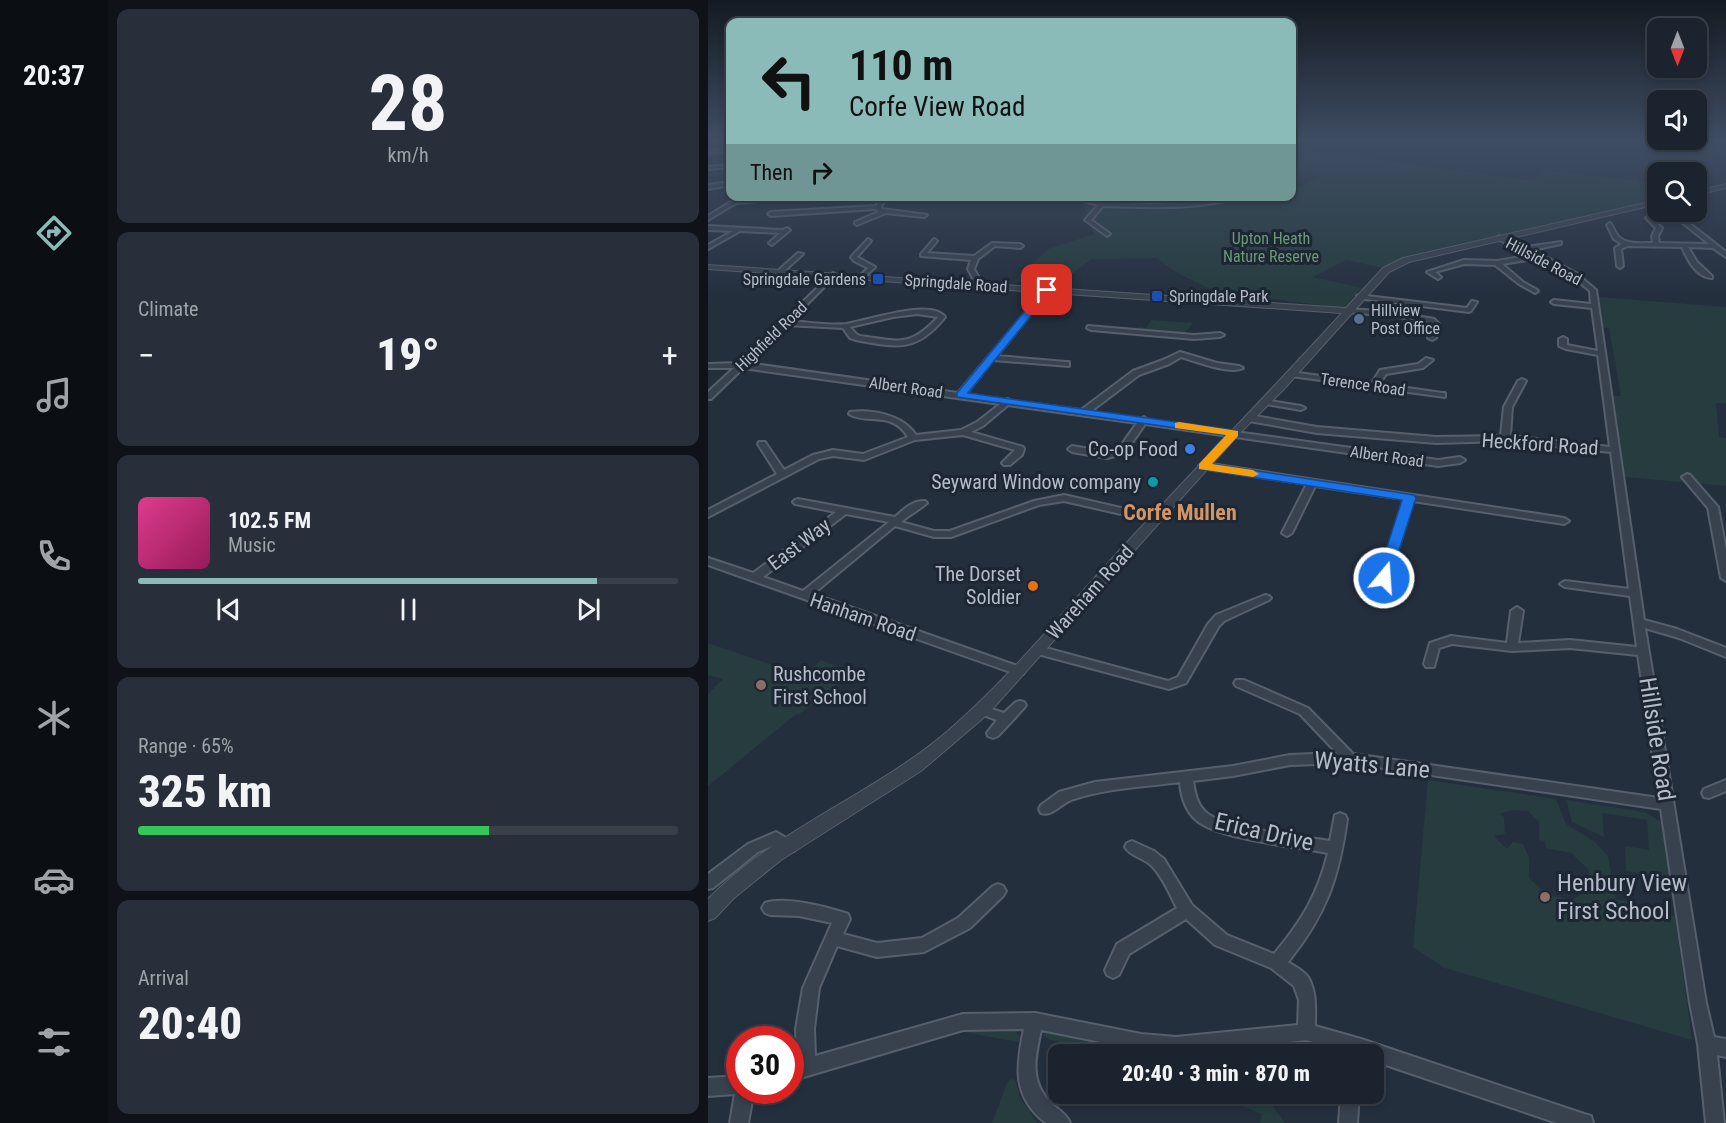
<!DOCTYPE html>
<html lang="en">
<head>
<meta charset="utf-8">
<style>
	body { margin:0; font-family:"Roboto Condensed",sans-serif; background:#282f3a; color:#f1f3f6; height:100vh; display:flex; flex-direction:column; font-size:22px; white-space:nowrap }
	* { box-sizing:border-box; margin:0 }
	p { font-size:20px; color:#a0a4aa }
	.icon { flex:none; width:33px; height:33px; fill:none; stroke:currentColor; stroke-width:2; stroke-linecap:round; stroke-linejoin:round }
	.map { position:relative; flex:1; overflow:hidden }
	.panel { display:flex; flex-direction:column; gap:9px; padding:9px; background:#0f1319; width:600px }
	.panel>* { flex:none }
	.hud { position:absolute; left:18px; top:18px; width:570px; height:183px; border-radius:12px; box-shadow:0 3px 9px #0003,0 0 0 2px #39404a; background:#8bbbb9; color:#111; overflow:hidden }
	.needle { width:39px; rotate:180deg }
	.tools { position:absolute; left:939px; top:18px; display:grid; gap:12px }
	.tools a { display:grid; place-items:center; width:60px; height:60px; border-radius:12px; background:#1b232e; box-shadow:0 3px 9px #0003,0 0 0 2px #39404a; font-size:30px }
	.speed { position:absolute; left:18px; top:1026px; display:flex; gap:12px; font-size:30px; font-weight:700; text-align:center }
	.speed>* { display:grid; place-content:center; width:78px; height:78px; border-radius:50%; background:#1b232e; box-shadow:0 3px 9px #0003,0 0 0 2px #39404a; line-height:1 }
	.speed .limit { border:9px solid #d22; background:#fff; color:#111 }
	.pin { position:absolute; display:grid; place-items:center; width:51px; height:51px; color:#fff; margin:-26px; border-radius:12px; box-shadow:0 3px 9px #0006 }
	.me { position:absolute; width:66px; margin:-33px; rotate:18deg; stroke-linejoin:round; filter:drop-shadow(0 0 4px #0008) }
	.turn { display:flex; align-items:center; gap:21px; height:126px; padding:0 24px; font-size:27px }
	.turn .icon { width:78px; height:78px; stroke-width:2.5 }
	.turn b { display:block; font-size:42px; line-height:51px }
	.then { display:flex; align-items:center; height:57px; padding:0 24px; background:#0003; gap:12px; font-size:22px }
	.big { font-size:45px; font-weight:800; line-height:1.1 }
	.panel .widget { flex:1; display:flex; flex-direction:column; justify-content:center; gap:9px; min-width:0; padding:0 21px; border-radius:12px; background:#282f3a }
	.panel .dial { align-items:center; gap:0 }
	.dial b { font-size:78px; line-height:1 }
	.song { display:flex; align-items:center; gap:18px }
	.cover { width:72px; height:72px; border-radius:9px; background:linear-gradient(135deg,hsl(330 70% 55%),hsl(330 70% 35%)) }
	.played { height:6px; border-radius:3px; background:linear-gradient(90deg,#8bbbb9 85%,#39404a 85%) }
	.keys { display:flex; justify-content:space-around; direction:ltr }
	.heat { display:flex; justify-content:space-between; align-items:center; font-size:33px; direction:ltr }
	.charge { height:9px; border-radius:4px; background:linear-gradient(90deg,#34c759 65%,#39404a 0) }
	.trip { position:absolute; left:340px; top:1044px; width:336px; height:60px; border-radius:12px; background:#1b232e; box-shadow:0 3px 9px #0003,0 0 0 2px #39404a; font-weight:800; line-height:60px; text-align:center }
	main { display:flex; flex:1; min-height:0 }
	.menu { display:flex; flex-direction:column; width:108px; justify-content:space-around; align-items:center; background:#0b0e12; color:#a0a4aa }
	.menu .icon { width:42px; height:42px }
	.menu .current { color:#8bbbb9 }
	.menu b { font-size:27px; color:#f1f3f6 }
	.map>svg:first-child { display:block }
</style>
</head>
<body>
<main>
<nav class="menu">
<b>20:37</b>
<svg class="icon current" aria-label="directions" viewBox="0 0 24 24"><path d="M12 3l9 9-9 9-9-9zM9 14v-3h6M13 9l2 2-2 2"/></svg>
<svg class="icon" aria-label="music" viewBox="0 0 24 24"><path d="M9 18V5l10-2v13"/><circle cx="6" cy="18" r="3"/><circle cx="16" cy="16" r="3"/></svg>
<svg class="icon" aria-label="phone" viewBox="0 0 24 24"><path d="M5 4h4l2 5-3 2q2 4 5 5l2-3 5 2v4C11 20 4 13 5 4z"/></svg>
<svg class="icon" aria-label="climate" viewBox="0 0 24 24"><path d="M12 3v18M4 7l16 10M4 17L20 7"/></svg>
<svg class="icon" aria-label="car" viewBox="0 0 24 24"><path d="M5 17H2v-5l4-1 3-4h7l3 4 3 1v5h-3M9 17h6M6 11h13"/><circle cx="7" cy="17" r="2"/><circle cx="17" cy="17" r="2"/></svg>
<svg class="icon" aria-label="filters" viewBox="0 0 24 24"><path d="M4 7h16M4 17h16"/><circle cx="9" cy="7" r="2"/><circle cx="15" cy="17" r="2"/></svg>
</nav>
<section class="panel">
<div class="widget dial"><b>28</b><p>km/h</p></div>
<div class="widget"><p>Climate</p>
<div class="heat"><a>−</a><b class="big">19°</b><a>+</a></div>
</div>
<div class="widget">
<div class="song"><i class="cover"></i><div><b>102.5 FM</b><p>Music</p></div></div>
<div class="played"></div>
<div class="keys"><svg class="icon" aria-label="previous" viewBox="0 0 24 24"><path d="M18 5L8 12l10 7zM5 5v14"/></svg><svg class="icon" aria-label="pause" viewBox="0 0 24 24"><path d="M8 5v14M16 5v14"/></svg><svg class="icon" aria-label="next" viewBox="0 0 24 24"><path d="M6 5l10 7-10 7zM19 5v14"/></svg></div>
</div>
<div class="widget"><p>Range · 65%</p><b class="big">325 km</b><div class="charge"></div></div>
<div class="widget"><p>Arrival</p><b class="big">20:40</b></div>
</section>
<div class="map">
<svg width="1018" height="1123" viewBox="0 0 1018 1123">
	<rect width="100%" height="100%" fill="#242f3e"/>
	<g fill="#263c3f" fill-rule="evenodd">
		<polygon points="965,142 1018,141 1018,156 959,143"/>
		<polygon points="584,148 826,181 834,170 949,183 949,199 736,248 692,260 675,268 638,260 605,277 654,288 636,308 509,292 469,273 449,258 384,259 348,286 306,281 340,249 386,234 375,205 455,207 536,197 584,196 584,191 612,176 584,174"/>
		<polygon points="890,297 1018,307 1018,403 1008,403 1011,437 1018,438 1018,486 917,477 905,396 913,396 901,328 894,327"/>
		<polygon points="443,320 485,323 476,334 430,331 431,327 438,328"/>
		<path d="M 0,643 L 96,676 L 113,660 L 128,666 L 139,674 L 108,704 C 99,705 96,714 87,715 L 0,786 L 0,694 L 15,679 L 0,675 Z"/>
		<path d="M 720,780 L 848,799 L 858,824 L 887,842 L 900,856 L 908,900 L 923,901 L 940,910 L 967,916 L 984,1040 L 737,968 L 705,947 ZM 803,810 L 820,811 L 831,822 L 831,840 L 837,841 L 838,848 L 863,853 L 881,870 L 881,890 L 864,900 L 839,895 L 821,878 L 821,858 L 815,844 L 805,842 L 799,849 L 786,836 L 797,834 L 796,817 L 791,814 Z"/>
		<polygon points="858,800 937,812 955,823 962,879 918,871 917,846 941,850 939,820 894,813 896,837 864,822"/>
		<polygon points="305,1028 313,1038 310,1042 256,1032 261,1030"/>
		<polygon points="342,1031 466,1052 513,1054 419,1054 342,1040 334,1035"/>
		<path d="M 582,1041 C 600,1041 624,1040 637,1052 L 634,1054 L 547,1051 L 544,1048 Z"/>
		<polygon points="303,1079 307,1080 312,1098 330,1123 284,1123 299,1083"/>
		<polygon points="529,1094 558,1094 564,1105 577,1123 552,1123 554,1114 526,1103"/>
	</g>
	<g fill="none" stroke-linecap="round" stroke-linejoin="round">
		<defs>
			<g id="minor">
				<polygon points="22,149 22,151 0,153 0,151"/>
				<polygon points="22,165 22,167 0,169 0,167"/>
				<polygon points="22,182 22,185 0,189 0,185"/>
				<polygon points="32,196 34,199 110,196 28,203 0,220 0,216"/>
				<polygon points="174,196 179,196 173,207 174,209 219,215 216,217 178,213 149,225 147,224 147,222 171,212 167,209 63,216 60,214 63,212 168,206"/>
				<path d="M 357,196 L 368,196 L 394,202 L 446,204 L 480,202 L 533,196 C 491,211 440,207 395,206 L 383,220 L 401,233 L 402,234 L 399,236 L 377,220 L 390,205 Z"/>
				<polygon points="549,196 573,196 576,198 573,200"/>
				<path d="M 961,212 L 967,212 L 1018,252 L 1018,257 L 1005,248 L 980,247 L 989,262 L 1004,276 L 1004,278 C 989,278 979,259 974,247 L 920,246 L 913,249 L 915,266 L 912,268 L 909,266 L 907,248 L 914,244 L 906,239 L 899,225 L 902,223 C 906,227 906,232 910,236 C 918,245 934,243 945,243 L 944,236 L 948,228 L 938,218 L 941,216 L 954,228 L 950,236 L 951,243 L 1001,244 Z"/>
				<polygon points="0,226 75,230 79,228 82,230 64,245 61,243 72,233 32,231 0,249 0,245 25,231 0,230"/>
				<path d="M 791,236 L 818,247 L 853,242 L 853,244 L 824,250 L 868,273 L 888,290 L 936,620 L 969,629 L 1018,648 L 1018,657 L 971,638 L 937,628 L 998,1003 L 1006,1037 L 1018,1039 L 1018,1057 L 1009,1055 L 1016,1123 L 998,1123 L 990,1044 L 982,1003 L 953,809 L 641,763 L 582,765 L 525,776 L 485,781 C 487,793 489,806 500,814 C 521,829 593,836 622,841 L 627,815 L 632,813 L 637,815 L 639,819 C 631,878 618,915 580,962 C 586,966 596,971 600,977 C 609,992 607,1010 607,1026 L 653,1039 L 876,1114 L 883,1116 L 885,1123 L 849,1123 L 666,1061 L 666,1054 L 646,1054 L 598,1040 L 468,1054 L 433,1050 L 333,1030 C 327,1058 321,1081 343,1103 C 350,1110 358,1113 362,1123 L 338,1123 C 304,1097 308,1066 316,1029 L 255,1030 L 82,1081 L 82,1063 L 89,1061 L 88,1029 L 95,988 L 124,923 L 91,916 L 62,915 L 57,913 L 54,908 L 57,903 C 77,896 119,907 140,914 L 142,919 L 135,934 L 169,943 L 214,938 L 250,918 L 285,886 L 290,884 L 295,886 L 298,891 L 295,896 L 262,928 L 216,952 L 169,957 L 129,946 L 111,988 L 106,1029 L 107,1056 L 255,1014 L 327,1013 L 433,1034 L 468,1037 L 590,1025 L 591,1000 L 586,986 L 563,968 L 507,945 L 478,919 L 421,954 L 411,975 L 405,978 L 399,975 L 397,970 L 409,944 L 469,908 C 462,895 455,877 444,866 C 436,858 422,856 417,847 L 419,843 L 424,841 L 446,851 L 456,859 L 484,905 L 519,935 L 566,954 C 593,922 610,894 620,853 C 590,847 509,839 488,820 C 478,811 473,796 472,782 C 436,787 400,788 366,799 C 354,802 345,817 333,813 L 331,809 L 333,805 L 351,792 L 387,782 L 525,766 L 582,755 L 629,753 L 592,714 L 528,686 L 526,683 L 528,680 L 536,680 L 600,708 L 645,754 L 951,798 L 930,655 L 862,648 L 804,651 L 744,644 L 731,648 L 726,667 L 718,667 L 716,664 L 722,643 L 743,636 L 799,643 L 803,611 L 809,607 L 815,611 L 810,643 L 862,640 L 929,647 L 922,596 L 857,587 L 852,584 L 857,581 L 921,589 L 903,452 L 797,441 L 728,443 L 609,433 L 541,421 L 537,418 L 541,415 L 609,427 L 728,437 L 793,436 L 796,407 L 810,381 L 814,379 L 818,381 L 804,407 L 802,436 L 902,447 L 890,355 L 858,349 L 851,346 L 851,339 L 855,337 L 859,339 L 859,345 L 890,351 L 884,308 L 846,304 L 843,302 L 846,300 L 883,304 L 882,291 L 864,276 L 831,258 L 794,264 L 815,282 L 829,290 L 830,291 L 827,293 L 811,284 L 787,265 L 756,264 L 727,272 L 733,277 L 730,279 L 719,272 L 756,260 L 789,261 L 826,255 L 789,239 L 789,237 Z"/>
				<polygon points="160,239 163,241 149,257 167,267 154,279 151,277 160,268 146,261 143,257"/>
				<polygon points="226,239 229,241 219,253 266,256 284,243 312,244 315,246 312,248 287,246 270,259 266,269 271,278 263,286 260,284 265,278 260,269 263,260 213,256 213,254"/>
				<polygon points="90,253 95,254 75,272 71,272 71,270"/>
				<path d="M 125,273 L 128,275 L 82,321 C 100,322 120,326 138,324 C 158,321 223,298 237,317 C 209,352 190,348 148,340 L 142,338 L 135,328 L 78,325 L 39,363 L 250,393 L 337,289 L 339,288 L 342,290 L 341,291 L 289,356 L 358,362 L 361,362 L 361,366 L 285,360 L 258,394 L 297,400 L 300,399 L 304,401 L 373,410 L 425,371 L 455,360 L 472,352 L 509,363 L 531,366 L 535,368 C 522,375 487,361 473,357 L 461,364 L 431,375 L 382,412 L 433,419 L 436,417 L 440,420 L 730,460 L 752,457 L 757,460 L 752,463 L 730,466 L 437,424 L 416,454 L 399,458 L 364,452 L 360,449 L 364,446 L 399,452 L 410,450 L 429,423 L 300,405 L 275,426 L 263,432 L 315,447 L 316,449 L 314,455 L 302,465 L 296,465 L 294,463 L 307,450 L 255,435 L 207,440 L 156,460 L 125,456 L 111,459 L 0,517 L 0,510 L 69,474 L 50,444 L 51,442 L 57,442 L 76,470 L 105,455 L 125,450 L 155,454 L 200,437 C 184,410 159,425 141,414 L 142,412 C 164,409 195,415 208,435 L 253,430 L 269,422 L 292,404 L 35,368 L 3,399 L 0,399 L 0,392 L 26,368 L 0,368 L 0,364 L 31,363 ZM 209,314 L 230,317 C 201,348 191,341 152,336 L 148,334 L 142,327 L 185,317 Z"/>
				<polygon points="651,295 759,308 764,301 769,302 763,311 761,312 649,298 649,296"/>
				<polygon points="640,309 685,312 726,319 731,324 728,338 724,340 720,338 723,324 722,322 685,316 638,312 638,310"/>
				<polygon points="380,326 486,335 512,333 516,335 512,337 486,339 383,330 379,328"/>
				<polygon points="718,358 725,360 715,368 678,374 671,384 734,393 737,393 737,397 583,376 579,374 583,372 664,383 672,370 710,364"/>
				<polygon points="555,400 593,406 597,408 593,410 558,404 554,402"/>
				<polygon points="496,463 856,518 861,521 856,524 705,501 677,592 672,595 667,592 696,499 607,486 584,533 579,536 574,533 599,484 493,468 491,466"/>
				<polygon points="979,474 982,475 1010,507 1018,550 1018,581 1013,578 1000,508 974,477"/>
				<path d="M 356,495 L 448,516 L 453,519 L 448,522 L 356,501 L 331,505 L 243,537 L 226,537 L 187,526 L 105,594 L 315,668 L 317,671 L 315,674 L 311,675 L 0,565 L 0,558 L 45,573 L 128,512 L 87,504 L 85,502 L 87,500 L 90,499 L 187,517 C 196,509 205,500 217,501 L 219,503 C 211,510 201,515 193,522 L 226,531 L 242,531 L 326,501 ZM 138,514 L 181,522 L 95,591 L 55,577 Z"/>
				<polygon points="557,595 561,596 563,598 561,600 516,621 511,626 478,683 461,689 326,653 324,650 326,647 330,646 460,681 470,677 500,624 508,615"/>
				<polygon points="312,701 316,702 318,705 316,708 290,736 285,738 280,736 279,733 289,720 270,713 268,710 270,707 274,706 296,713 308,702"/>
				<polygon points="1018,780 1018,791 1001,798 996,797 994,793 996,789"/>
				<polygon points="68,832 86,843 88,847 86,851 81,853 67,845 50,852 5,888 0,889 0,874 40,844"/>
				<polygon points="32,1076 32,1090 46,1090 40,1123 22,1123 27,1094 0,1096 0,1078"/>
				<polygon points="633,1094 651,1094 649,1123 631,1123"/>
			</g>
			<g id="tertiary">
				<polygon points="1018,184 1018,188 988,195 988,191"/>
				<path d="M 950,200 L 950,204 L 701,262 L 681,272 L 575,390 L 530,435 L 280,714 L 213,771 L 73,860 L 26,898 L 7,918 L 0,921 L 0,899 C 69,828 167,794 241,730 C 303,676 355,612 410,552 C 484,472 560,394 634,313 L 0,269 L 0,265 L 638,308 L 675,268 L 695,258 Z"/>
			</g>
		</defs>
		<use href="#minor" stroke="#565f6c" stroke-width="4"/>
		<use href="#tertiary" stroke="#565f6c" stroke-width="2"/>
		<use href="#minor" fill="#38414e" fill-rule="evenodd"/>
		<use href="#tertiary" fill="#38414e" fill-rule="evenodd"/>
	</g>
	<linearGradient id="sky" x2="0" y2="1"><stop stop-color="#141a22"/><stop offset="0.47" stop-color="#3f4d63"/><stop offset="1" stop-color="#3f4d63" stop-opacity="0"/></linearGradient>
	<rect width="1018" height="299" fill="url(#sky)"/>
	<polygon fill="#1a73e8" stroke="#114b97" stroke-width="1.5" points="336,288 344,290 260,393 526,430 531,433 504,464 706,495 708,498 681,581 676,582 669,578 694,500 491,469 491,464 518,435 249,397 249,393"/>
	<polygon fill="#f59e0b" points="471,422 530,431 530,436 504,464 545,470 551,474 545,477 491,469 491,464 518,435 467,428 467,423"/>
	<g fill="#1a4fb4" stroke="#1d2633" stroke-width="2">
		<rect x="164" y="273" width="12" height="12" rx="3"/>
		<rect x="443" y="290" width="12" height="12" rx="3"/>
	</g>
	<circle fill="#5c6f8a" stroke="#1d2633" stroke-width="2" cx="651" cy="319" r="6"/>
	<circle fill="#3f7fe0" stroke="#1d2633" stroke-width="2" cx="482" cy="449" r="6"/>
	<circle fill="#0f9aa8" stroke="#1d2633" stroke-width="2" cx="445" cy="482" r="6"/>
	<circle fill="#e8710a" stroke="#1d2633" stroke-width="2" cx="325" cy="586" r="6"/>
	<g fill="#8d6e63" stroke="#1d2633" stroke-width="2">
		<circle cx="53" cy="685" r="6"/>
		<circle cx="837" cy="897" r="6"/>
	</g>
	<g text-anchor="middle" stroke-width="6" stroke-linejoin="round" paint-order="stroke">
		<g font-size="16" fill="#6b9a76" stroke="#1d2633">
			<text x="563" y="244">Upton Heath<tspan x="563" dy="18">Nature Reserve</tspan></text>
		</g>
		<g font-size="16" fill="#b4bcc9" stroke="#1d2633">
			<text transform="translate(836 261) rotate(28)" y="6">Hillside Road</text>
			<text transform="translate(248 283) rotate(4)" y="6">Springdale Road</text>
			<text transform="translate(63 336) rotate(-44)" y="6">Highfield Road</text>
			<text transform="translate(655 384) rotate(8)" y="6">Terence Road</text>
			<text transform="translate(198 387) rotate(8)" y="6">Albert Road</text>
			<text transform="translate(679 456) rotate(8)" y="6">Albert Road</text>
		</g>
		<g font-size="16" fill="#b4bcc9" stroke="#1d2633" text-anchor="start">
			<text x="158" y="285" text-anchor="end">Springdale Gardens</text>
			<text x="461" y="302">Springdale Park</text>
			<text x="663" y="316">Hillview<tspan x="663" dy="18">Post Office</tspan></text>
		</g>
		<g font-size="20" fill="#b4bcc9" stroke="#1d2633">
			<text transform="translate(832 444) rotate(4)" y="7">Heckford Road</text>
			<text transform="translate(91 544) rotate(-37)" y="7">East Way</text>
			<text transform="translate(382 592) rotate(-48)" y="7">Wareham Road</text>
			<text transform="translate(155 617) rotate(19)" y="7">Hanham Road</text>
		</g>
		<g font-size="20" fill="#b4bcc9" stroke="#1d2633" text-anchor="end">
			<text x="470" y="456">Co-op Food</text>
			<text x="433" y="489">Seyward Window company</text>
			<text x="313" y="581">The Dorset<tspan x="313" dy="23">Soldier</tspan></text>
			<text x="65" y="681" text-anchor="start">Rushcombe<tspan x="65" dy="23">First School</tspan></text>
		</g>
		<g font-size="22" font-weight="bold" fill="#d59563" stroke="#1d2633">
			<text x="472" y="520">Corfe Mullen</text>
		</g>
		<g font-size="24" fill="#b4bcc9" stroke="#1d2633">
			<text transform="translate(949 739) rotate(81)" y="8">Hillside Road</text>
			<text transform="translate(664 765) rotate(5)" y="8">Wyatts Lane</text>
			<text transform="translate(556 832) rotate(13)" y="8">Erica Drive</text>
		</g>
		<g font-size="24" fill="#b4bcc9" stroke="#1d2633" text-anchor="start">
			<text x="849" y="891">Henbury View<tspan x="849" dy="28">First School</tspan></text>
		</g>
	</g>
</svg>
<div class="tools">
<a><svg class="needle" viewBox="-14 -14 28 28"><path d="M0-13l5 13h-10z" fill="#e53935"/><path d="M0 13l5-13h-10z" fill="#a0a4aa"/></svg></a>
<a><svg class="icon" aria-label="sound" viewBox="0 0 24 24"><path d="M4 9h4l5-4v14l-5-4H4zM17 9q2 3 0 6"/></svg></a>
<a><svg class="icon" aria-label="search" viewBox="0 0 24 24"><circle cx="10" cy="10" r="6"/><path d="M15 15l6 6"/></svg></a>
</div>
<div class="speed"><div class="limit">30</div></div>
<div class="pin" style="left:339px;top:290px;background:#d93025"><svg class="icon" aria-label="arrive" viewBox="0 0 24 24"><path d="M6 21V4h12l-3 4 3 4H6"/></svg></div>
<svg class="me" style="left:676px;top:578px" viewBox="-20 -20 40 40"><circle r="17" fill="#1a73e8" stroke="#fff" stroke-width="3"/><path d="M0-11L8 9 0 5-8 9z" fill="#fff"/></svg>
<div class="trip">20:40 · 3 min · 870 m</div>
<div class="hud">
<div class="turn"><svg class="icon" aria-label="left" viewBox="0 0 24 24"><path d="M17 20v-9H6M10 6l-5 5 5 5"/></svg><div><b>110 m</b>Corfe View Road</div></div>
<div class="then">Then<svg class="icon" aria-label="right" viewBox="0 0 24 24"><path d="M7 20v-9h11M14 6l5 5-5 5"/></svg></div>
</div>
</div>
</main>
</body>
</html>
